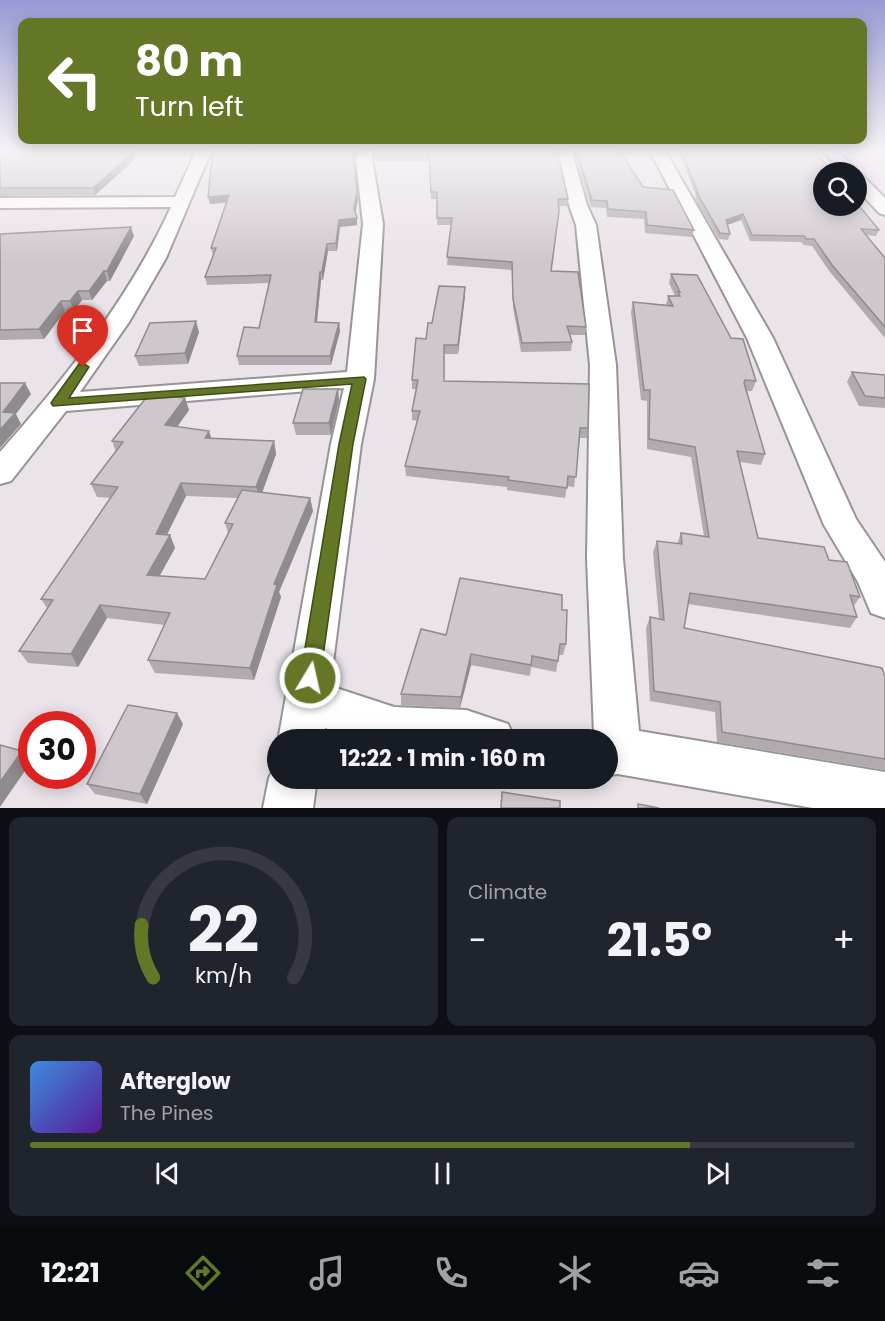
<!DOCTYPE html>
<html lang="en">
<head>
<meta charset="utf-8">
<style>
	body { margin:0; font-family:Poppins,sans-serif; background:#20242c; color:#f1f3f6; height:100vh; display:flex; flex-direction:column; font-size:22px; white-space:nowrap }
	* { box-sizing:border-box; margin:0 }
	p { font-size:20px; color:#9ea1a6 }
	.icon { flex:none; width:33px; height:33px; fill:none; stroke:currentColor; stroke-width:2; stroke-linecap:round; stroke-linejoin:round }
	.map { position:relative; height:808px; overflow:hidden }
	.side { display:flex; flex-direction:column; gap:9px; padding:9px; background:#0d0f14; flex:1 }
	.side>* { flex:none }
	.hud { position:absolute; left:18px; top:18px; width:849px; height:126px; border-radius:12px; box-shadow:0 3px 15px #0003; background:#647726; color:#fff; overflow:hidden }
	.tools { position:absolute; left:813px; top:162px; display:grid; gap:12px }
	.tools a { display:grid; place-items:center; width:54px; height:54px; border-radius:50%; background:#171b24; box-shadow:0 3px 15px #0003; font-size:30px }
	.speed { position:absolute; left:18px; top:711px; display:flex; gap:12px; font-size:30px; font-weight:700; text-align:center }
	.speed>* { display:grid; place-content:center; width:78px; height:78px; border-radius:50%; background:#171b24; box-shadow:0 3px 15px #0003; line-height:1 }
	.speed .limit { border:9px solid #d22; background:#fff; color:#111 }
	.pin { position:absolute; display:grid; place-items:center; width:51px; height:51px; color:#fff; margin:-62px -26px; border-radius:50% 50% 50% 0; rotate:-45deg; box-shadow:0 0 6px #0007 }
	.pin .icon { rotate:45deg }
	.me { position:absolute; width:66px; margin:-33px; rotate:9deg; stroke-linejoin:round; filter:drop-shadow(0 0 4px #0008) }
	.turn { display:flex; align-items:center; gap:21px; height:126px; padding:0 18px; font-size:27px }
	.turn .icon { width:78px; height:78px; stroke-width:2.5 }
	.turn b { display:block; font-size:42px; line-height:51px }
	.big { font-size:45px; font-weight:700; line-height:1.1 }
	.side .card { flex:1; display:flex; flex-direction:column; justify-content:center; gap:9px; min-width:0; padding:0 21px; border-radius:12px; background:#20242c }
	.side .dial { align-items:center; gap:0 }
	.dial svg { height:156px; overflow:visible; fill:none; stroke:#363941; stroke-width:7; stroke-linecap:round; text-anchor:middle }
	.dial text { fill:#f1f3f6; stroke:none }
	.song { display:flex; align-items:center; gap:18px }
	.cover { width:72px; height:72px; border-radius:9px; background:linear-gradient(135deg,hsl(210 70% 55%),hsl(270 70% 35%)) }
	.played { height:6px; border-radius:3px; background:linear-gradient(90deg,#647726 80%,#363941 80%) }
	.keys { display:flex; justify-content:space-around; direction:ltr }
	.heat { display:flex; justify-content:space-between; align-items:center; font-size:33px; direction:ltr }
	.side .tiles { flex:1; display:grid; gap:9px; grid-template-columns:1fr 1fr }
	.card:last-child { grid-column:span 2 }
	.trip { position:absolute; left:267px; top:729px; width:351px; height:60px; border-radius:30px; background:#171b24; box-shadow:0 3px 15px #0003; font-weight:700; line-height:60px; text-align:center }
	.tabs { display:flex; height:96px; justify-content:space-around; align-items:center; background:#090b0e; color:#9ea1a6 }
	.tabs .icon { width:42px; height:42px }
	.tabs .selected { color:#647726 }
	.tabs b { font-size:27px; color:#f1f3f6 }
	.map>svg:first-child { display:block }
</style>
</head>
<body>
<div class="map">
<svg width="885" height="808" viewBox="0 0 885 808">
	<rect width="100%" height="100%" fill="#eae3e9"/>
	<g fill="none" stroke-linecap="round" stroke-linejoin="round">
		<defs>
			<g id="street">
				<path d="M 197,149 L 212,149 L 166,258 L 129,322 L 80,392 L 347,372 L 363,224 L 356,159 L 359,149 L 373,149 L 372,159 L 383,224 L 374,379 L 361,444 L 330,686 L 394,707 L 466,710 L 508,724 L 515,740 L 357,740 L 325,728 L 323,740 L 278,741 L 331,444 L 344,388 L 66,411 L 11,481 L 0,484 L 0,452 C 66,377 129,299 171,207 L 0,208 L 0,198 L 175,197 Z"/>
				<polygon points="556,149 571,149 587,205 596,225 616,365 623,559 639,731 885,772 885,808 813,808 618,774 608,775 608,740 590,740 594,734 587,559 590,365 576,225 569,205"/>
				<polygon points="649,149 664,149 773,338 856,519 885,562 885,618 871,613 858,582 824,525 747,338"/>
				<polygon points="821,149 836,149 885,198 885,215 879,213 856,188 856,172 843,172"/>
				<polygon points="278,760 278,778 317,778 313,808 263,808 269,778"/>
			</g>
		</defs>
		<use href="#street" stroke="#999398" stroke-width="4"/>
		<use href="#street" fill="#fff" fill-rule="evenodd"/>
	</g>
	<g fill="#b1abaf" fill-rule="evenodd">
		<polygon points="0,149 131,163 95,195 0,196"/>
		<polygon points="358,149 354,159 358,199 355,212 357,225 340,227 337,251 328,251 323,280 321,280 317,322 339,323 340,331 331,365 239,365 237,356 259,328 269,283 207,285 205,277 213,256 211,248 227,202 210,204"/>
		<polygon points="374,149 557,149 568,199 567,206 558,206 551,271 586,327 585,335 570,335 572,342 571,351 521,352 513,307 512,270 447,265 451,225 437,225 437,199 431,199 429,161 375,161"/>
		<polygon points="573,149 615,149 643,187 694,230 692,237 645,233 644,219 607,217 606,208 591,207"/>
		<polygon points="678,149 813,149 879,230 876,236 866,235 885,258 885,338 830,272 812,246 804,245 801,242 750,241 741,220 727,225 730,234 728,240 719,239 695,199 696,196"/>
		<polygon points="0,234 134,236 110,281 107,281 92,300 82,300 74,310 65,311 44,339 0,340"/>
		<polygon points="671,274 756,381 752,391 747,391 765,454 761,465 740,462 758,538 829,560 860,597 853,607 857,617 850,628 688,604 684,628 885,677 885,770 717,742 715,712 650,701 646,628 650,617 659,619 653,552 657,541 677,544 681,533 704,536 691,457 647,449 647,401 641,400 631,312 633,302 666,305 668,296 675,296 669,283"/>
		<polygon points="465,296 458,354 444,354 444,381 588,428 587,438 580,438 574,487 567,486 565,498 507,490 507,487 406,476 405,466 418,421 412,420 412,411 416,389 412,389 412,380 426,339 432,323"/>
		<polygon points="199,332 188,364 139,366 135,356"/>
		<polygon points="852,372 885,375 885,408 859,406 847,382"/>
		<polygon points="338,389 339,400 331,435 296,435 293,423"/>
		<path d="M 185,398 L 189,410 L 177,427 L 211,439 L 274,441 L 276,454 L 262,492 L 310,498 L 313,511 L 279,592 L 281,597 L 254,680 L 155,673 L 148,660 L 165,625 L 107,618 L 78,667 L 28,663 L 19,651 L 47,608 L 41,599 L 111,498 L 97,497 L 91,484 L 116,452 L 112,441 ZM 186,496 L 237,498 L 225,523 L 228,533 L 205,579 L 159,576 L 175,548 L 170,535 L 167,535 Z"/>
		<polygon points="562,610 566,644 563,655 559,655 556,672 531,667 530,676 471,665 460,708 401,705 401,694 446,635"/>
		<polygon points="183,724 147,804 95,794 87,784"/>
	</g>
	<g fill="#908b8f">
		<polygon points="134,149 140,149 131,163 95,195 93,188"/>
		<polygon points="355,149 358,149 354,159 353,153"/>
		<polygon points="357,192 358,199 355,215 354,208"/>
		<polygon points="229,195 231,202 210,204 208,197"/>
		<polygon points="743,214 741,220 724,226 726,220"/>
		<polygon points="357,218 357,225 340,227 337,251 336,243 339,220"/>
		<polygon points="131,227 134,236 110,281 107,271"/>
		<polygon points="327,244 328,251 323,280 322,272"/>
		<polygon points="104,271 107,281 92,300 89,291"/>
		<polygon points="320,272 321,280 316,331 315,322"/>
		<polygon points="465,287 465,296 458,354 458,345"/>
		<polygon points="78,291 82,300 74,310 70,301"/>
		<polygon points="61,301 65,311 44,339 39,329"/>
		<polygon points="196,321 199,332 188,364 185,353"/>
		<polygon points="339,323 340,331 331,365 330,356"/>
		<polygon points="25,383 31,394 16,414 21,424 0,448 0,430 3,412"/>
		<polygon points="338,389 339,400 331,435 329,423"/>
		<polygon points="185,398 189,410 169,438 165,425"/>
		<polygon points="209,431 213,443 205,438"/>
		<polygon points="274,441 276,454 260,499 256,487"/>
		<polygon points="181,483 186,496 161,546 156,534"/>
		<polygon points="310,498 313,511 279,592 281,597 254,680 250,668 274,584"/>
		<polygon points="170,535 175,548 153,588 147,575"/>
		<polygon points="100,605 107,618 78,667 71,654"/>
		<polygon points="471,654 471,665 460,708 461,697"/>
		<polygon points="177,713 183,724 147,804 140,794"/>
		<polygon points="22,751 31,762 0,807 0,782"/>
	</g>
	<g fill="#cec7cc" stroke="#908b8f" stroke-width="1.5">
		<polygon points="0,149 134,149 129,156 93,188 0,188"/>
		<polygon points="213,149 355,149 353,153 357,192 354,208 357,218 339,220 336,243 327,244 322,272 320,272 315,322 339,323 330,356 237,356 244,327 259,328 271,275 205,277 216,248 211,248 229,195 208,197"/>
		<polygon points="374,149 557,149 568,199 558,199 559,211 551,271 578,272 586,327 567,326 572,342 522,343 513,299 512,262 447,257 452,218 437,218 437,192 431,192 429,154 374,154"/>
		<polygon points="576,149 615,149 625,159 643,187 673,190 694,230 647,225 646,212 608,209 607,201 592,200"/>
		<polygon points="681,149 813,149 832,172 824,172 824,206 856,206 856,202 879,230 861,229 885,258 885,327 832,265 814,239 806,239 804,236 752,235 743,214 726,220 730,234 720,233 697,193 698,193"/>
		<polygon points="131,227 107,271 104,271 89,291 78,291 70,301 61,301 39,329 0,330 0,234"/>
		<polygon points="671,274 697,275 731,338 743,339 756,381 745,380 744,383 765,454 737,451 758,538 824,547 829,560 847,562 860,597 850,595 857,617 690,593 684,628 882,668 885,677 885,759 722,732 720,702 654,691 650,617 664,620 657,541 682,544 681,533 709,537 695,447 649,439 650,390 644,390 633,302 673,306 668,296 680,296 678,292 680,292"/>
		<polygon points="439,286 465,287 458,345 444,345 444,381 589,384 588,428 580,428 576,477 568,476 567,488 508,480 509,477 405,466 420,411 412,411 418,380 412,380 416,338 426,339 428,323 432,323"/>
		<polygon points="196,321 185,353 135,356 150,323"/>
		<polygon points="852,372 885,375 885,398 865,396"/>
		<polygon points="0,383 25,383 3,412 15,413 0,430"/>
		<polygon points="303,389 338,389 329,423 293,423"/>
		<polygon points="149,394 185,398 165,425 209,431 205,438 274,441 256,487 181,483 156,534 170,535 147,575 205,579 233,524 225,523 242,490 310,498 274,584 277,585 250,668 148,660 170,613 100,605 71,654 19,651 53,600 41,599 118,487 91,484 123,442 112,441"/>
		<polygon points="460,578 562,595 562,610 567,610 566,644 560,644 558,661 532,656 531,665 471,654 461,697 401,694 421,629 446,635"/>
		<polygon points="128,705 177,713 140,794 87,784"/>
		<polygon points="0,745 22,751 0,782"/>
		<polygon points="502,792 560,801 560,808 501,808"/>
		<polygon points="638,804 659,808 638,808"/>
	</g>
	<linearGradient id="sky" x2="0" y2="1"><stop stop-color="#979ad3"/><stop offset="0.57" stop-color="#f6f2f5"/><stop offset="1" stop-color="#f6f2f5" stop-opacity="0"/></linearGradient>
	<rect width="885" height="262" fill="url(#sky)"/>
	<polygon fill="#647726" stroke="#414d19" stroke-width="1.5" points="83,363 89,367 69,398 364,377 366,379 353,444 320,678 317,685 310,688 303,685 300,678 339,444 352,384 53,406 51,403 53,400 79,364"/>
</svg>
<div class="tools">
<a><svg class="icon" aria-label="search" viewBox="0 0 24 24"><circle cx="10" cy="10" r="6"/><path d="M15 15l6 6"/></svg></a>
</div>
<div class="speed"><div class="limit">30</div></div>
<div class="pin" style="left:83px;top:367px;background:#d93025"><svg class="icon" aria-label="arrive" viewBox="0 0 24 24"><path d="M6 21V4h12l-3 4 3 4H6"/></svg></div>
<svg class="me" style="left:310px;top:678px" viewBox="-20 -20 40 40"><circle r="17" fill="#647726" stroke="#fff" stroke-width="3"/><path d="M0-11L8 9 0 5-8 9z" fill="#fff"/></svg>
<div class="trip">12:22 · 1 min · 160 m</div>
<div class="hud">
<div class="turn"><svg class="icon" aria-label="left" viewBox="0 0 24 24"><path d="M17 20v-9H6M10 6l-5 5 5 5"/></svg><div><b>80 m</b>Turn left</div></div>
</div>
</div>
<section class="side">
<div class="tiles">
<div class="card dial"><svg viewBox="0 0 100 80">
<path d="M14 69A42 42 0 1 1 86 69"/>
<path d="M14 69A42 42 0 0 1 8 42" stroke="#647726"/>
<text x="50" y="56" font-size="32" font-weight="700">22</text>
<text x="50" y="72" font-size="11">km/h</text>
</svg></div>
<div class="card"><p>Climate</p>
<div class="heat"><a>−</a><b class="big">21.5°</b><a>+</a></div>
</div>
<div class="card">
<div class="song"><i class="cover"></i><div><b>Afterglow</b><p>The Pines</p></div></div>
<div class="played"></div>
<div class="keys"><svg class="icon" aria-label="previous" viewBox="0 0 24 24"><path d="M18 5L8 12l10 7zM5 5v14"/></svg><svg class="icon" aria-label="pause" viewBox="0 0 24 24"><path d="M8 5v14M16 5v14"/></svg><svg class="icon" aria-label="next" viewBox="0 0 24 24"><path d="M6 5l10 7-10 7zM19 5v14"/></svg></div>
</div>
</div>
</section>
<nav class="tabs">
<b>12:21</b>
<svg class="icon selected" aria-label="directions" viewBox="0 0 24 24"><path d="M12 3l9 9-9 9-9-9zM9 14v-3h6M13 9l2 2-2 2"/></svg>
<svg class="icon" aria-label="music" viewBox="0 0 24 24"><path d="M9 18V5l10-2v13"/><circle cx="6" cy="18" r="3"/><circle cx="16" cy="16" r="3"/></svg>
<svg class="icon" aria-label="phone" viewBox="0 0 24 24"><path d="M5 4h4l2 5-3 2q2 4 5 5l2-3 5 2v4C11 20 4 13 5 4z"/></svg>
<svg class="icon" aria-label="climate" viewBox="0 0 24 24"><path d="M12 3v18M4 7l16 10M4 17L20 7"/></svg>
<svg class="icon" aria-label="car" viewBox="0 0 24 24"><path d="M5 17H2v-5l4-1 3-4h7l3 4 3 1v5h-3M9 17h6M6 11h13"/><circle cx="7" cy="17" r="2"/><circle cx="17" cy="17" r="2"/></svg>
<svg class="icon" aria-label="filters" viewBox="0 0 24 24"><path d="M4 7h16M4 17h16"/><circle cx="9" cy="7" r="2"/><circle cx="15" cy="17" r="2"/></svg>
</nav>
</body>
</html>
